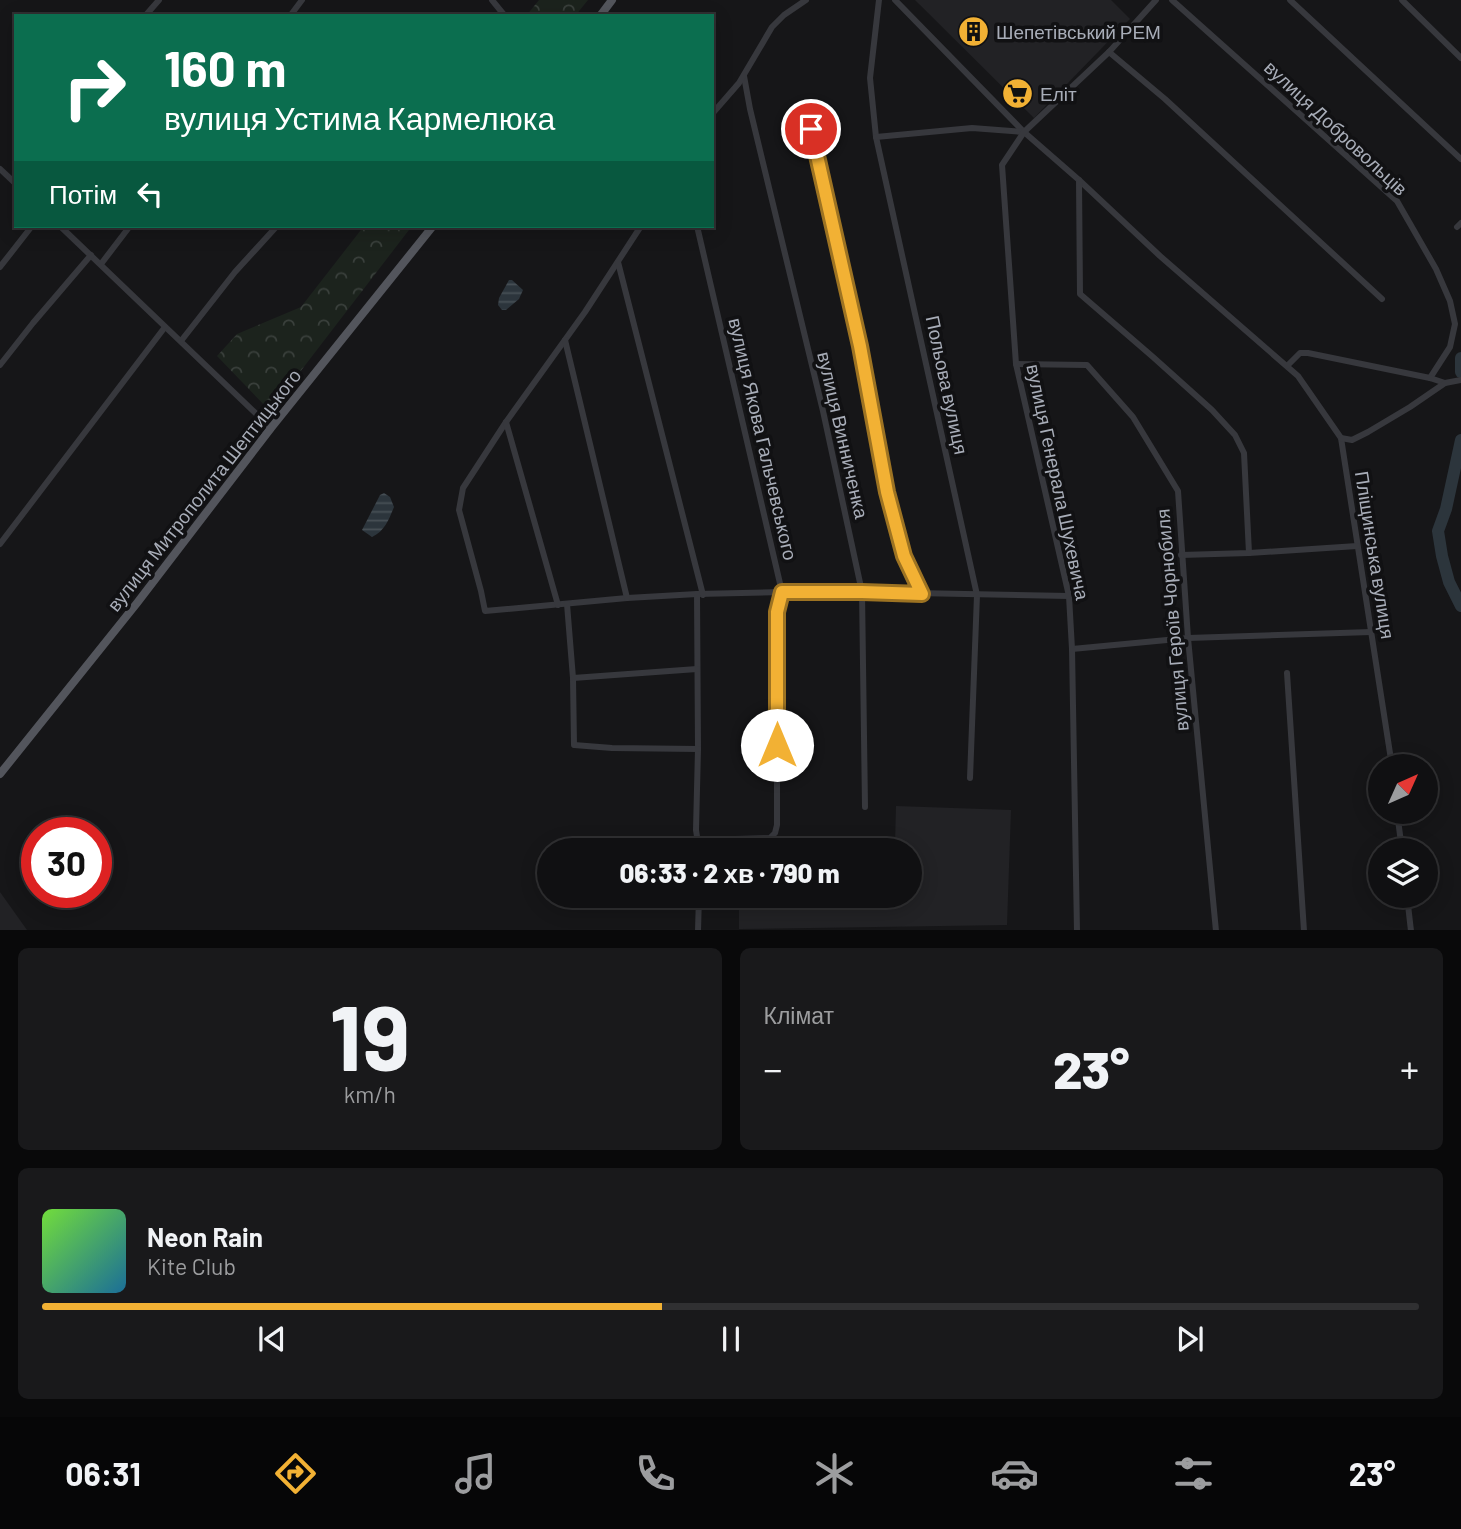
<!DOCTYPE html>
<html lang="uk">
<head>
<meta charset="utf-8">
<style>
	body { margin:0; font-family:Barlow,sans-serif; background:#19191b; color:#f1f3f6; height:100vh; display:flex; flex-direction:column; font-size:26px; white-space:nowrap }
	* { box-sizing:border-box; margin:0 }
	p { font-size:23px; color:#9c9d9f }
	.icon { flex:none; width:38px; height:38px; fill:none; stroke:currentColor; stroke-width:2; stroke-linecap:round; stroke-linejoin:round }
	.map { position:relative; height:930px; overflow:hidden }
	.sheet { display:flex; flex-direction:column; gap:18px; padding:18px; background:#09090a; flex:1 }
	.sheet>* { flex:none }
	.top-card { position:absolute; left:14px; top:14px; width:700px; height:214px; border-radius:0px; box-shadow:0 4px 18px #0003,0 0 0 2px #303032; background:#0b6e4f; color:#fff; overflow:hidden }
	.needle { width:46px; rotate:45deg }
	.tools { position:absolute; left:1368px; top:754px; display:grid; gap:14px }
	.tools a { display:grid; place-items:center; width:70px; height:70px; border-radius:50%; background:#101012; box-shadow:0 4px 18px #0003,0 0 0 2px #303032; font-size:35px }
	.speed { position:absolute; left:21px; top:817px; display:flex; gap:14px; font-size:35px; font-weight:700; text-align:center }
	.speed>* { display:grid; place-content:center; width:91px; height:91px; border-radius:50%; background:#101012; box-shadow:0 4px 18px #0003,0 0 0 2px #303032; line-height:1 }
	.speed .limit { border:10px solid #d22; background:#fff; color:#111 }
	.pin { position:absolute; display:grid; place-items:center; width:60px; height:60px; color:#fff; margin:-30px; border:4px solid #fff; border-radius:50%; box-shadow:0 2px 7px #0007 }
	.me { position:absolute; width:77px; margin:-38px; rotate:0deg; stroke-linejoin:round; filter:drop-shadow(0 0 5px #0008) }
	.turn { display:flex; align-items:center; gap:24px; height:147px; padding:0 35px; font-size:32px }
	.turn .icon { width:91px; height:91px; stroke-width:2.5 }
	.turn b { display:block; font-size:49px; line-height:60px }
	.then { display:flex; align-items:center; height:66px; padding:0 35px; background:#0003; gap:14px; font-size:26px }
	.big { font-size:52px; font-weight:800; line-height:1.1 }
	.sheet .card { flex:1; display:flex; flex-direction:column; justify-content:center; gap:10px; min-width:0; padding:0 24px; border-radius:10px; background:#19191b }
	.sheet .dial { align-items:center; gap:0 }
	.dial b { font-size:91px; line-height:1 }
	.song { display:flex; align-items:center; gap:21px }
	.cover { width:84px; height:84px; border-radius:10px; background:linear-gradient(135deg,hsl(100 70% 55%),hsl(200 70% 35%)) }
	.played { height:7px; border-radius:4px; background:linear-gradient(90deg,#f2b134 45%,#303032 45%) }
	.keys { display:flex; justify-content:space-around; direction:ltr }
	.heat { display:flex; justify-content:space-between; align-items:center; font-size:38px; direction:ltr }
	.sheet .tiles { flex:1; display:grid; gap:18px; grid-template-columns:1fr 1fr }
	.card:last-child { grid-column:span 2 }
	.trip { position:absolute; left:537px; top:838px; width:385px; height:70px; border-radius:35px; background:#101012; box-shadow:0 4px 18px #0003,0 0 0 2px #303032; font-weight:800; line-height:70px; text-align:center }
	.menu { display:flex; height:112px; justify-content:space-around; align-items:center; background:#060607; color:#9c9d9f }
	.menu .icon { width:49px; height:49px }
	.menu .active { color:#f2b134 }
	.menu b { font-size:32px; color:#f1f3f6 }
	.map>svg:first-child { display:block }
</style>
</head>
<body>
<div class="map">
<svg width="1461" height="931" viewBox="0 0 1461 931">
	<defs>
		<pattern id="forest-crowns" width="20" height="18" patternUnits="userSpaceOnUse" patternTransform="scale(1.75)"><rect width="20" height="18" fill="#1c231d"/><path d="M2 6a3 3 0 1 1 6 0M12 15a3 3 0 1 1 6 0" fill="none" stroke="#3a403c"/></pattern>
		<pattern id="water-rules" width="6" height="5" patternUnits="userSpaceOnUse" patternTransform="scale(1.75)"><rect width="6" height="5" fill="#2c353c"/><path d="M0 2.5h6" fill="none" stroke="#485056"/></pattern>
	</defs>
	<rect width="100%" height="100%" fill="#161618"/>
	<g fill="#222225">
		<polygon points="915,0 1111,0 1130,19 1034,118"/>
		<polygon points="896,806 1011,810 1007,925 739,929 739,896 910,896 910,850 740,850 740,843 895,844"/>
		<polygon points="0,892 27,930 0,930"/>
	</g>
	<g fill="url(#forest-crowns)">
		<polygon points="539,0 588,0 575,16 526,16"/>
		<polygon points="364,226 412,226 270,411 217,356 237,334 301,307"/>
	</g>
	<g fill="url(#water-rules)">
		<polygon points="509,280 512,280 523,290 519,299 506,310 502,310 498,305 499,298"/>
		<path d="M 384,493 L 390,497 L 394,507 C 389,519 385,531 372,537 L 362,530 L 380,495 Z"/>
	</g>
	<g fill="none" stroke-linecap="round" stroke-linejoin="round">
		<g stroke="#2c353c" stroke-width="12">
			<polyline points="1461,358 1461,372"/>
			<polyline points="1461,440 1446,509 1438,531 1442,556 1449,582 1461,606"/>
		</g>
		<g stroke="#37383d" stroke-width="6">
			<polyline points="492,0 505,16"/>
			<polyline points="879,0 870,78 876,137 977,595 970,778"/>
			<polyline points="895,0 1024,132 1079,180 1160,256 1298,376 1341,438 1392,766"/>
			<polyline points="1172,0 1397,201 1436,269 1450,301 1455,324 1450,347 1430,378"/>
			<polyline points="1290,0 1461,159"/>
			<polyline points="1402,0 1461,58"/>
			<polyline points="145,16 159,0"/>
			<polyline points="290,16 302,0"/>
			<polyline points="1109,52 1165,99 1382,299"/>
			<polyline points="744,76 750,109 823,411 862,592 865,807"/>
			<polyline points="807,107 860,347 886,492 904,556 922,594"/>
			<polyline points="712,114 739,83 772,27 784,15 806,0"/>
			<polyline points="876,137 972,128 1024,132"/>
			<polyline points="0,169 16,184"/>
			<polyline points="1079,180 1080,294 1153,357 1212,410 1235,435 1244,453 1249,553"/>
			<polyline points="60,226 271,428"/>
			<polyline points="641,226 585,312 506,422 463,488 459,510 481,591 485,611 627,598 697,594 782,592 862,592 1069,596"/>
			<polyline points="1457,227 1461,223"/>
			<polyline points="618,262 703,595"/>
			<polyline points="101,264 130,226"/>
			<polyline points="0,267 32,226"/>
			<polyline points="565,340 627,598"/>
			<polyline points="181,341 235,272 277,226"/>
			<polyline points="1016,364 1087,365 1133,417 1178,491 1188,638 1216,931"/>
			<polyline points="0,365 33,323 91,255"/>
			<polyline points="1287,366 1300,353 1308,353 1430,378 1445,383"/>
			<polyline points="506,422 558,605"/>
			<polyline points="1341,438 1352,440 1368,432 1410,407 1445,383 1461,380"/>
			<polyline points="0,544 165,327"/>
			<polyline points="1181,555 1249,553 1357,546"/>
			<polyline points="697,594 698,749 696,830 699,850"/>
			<polyline points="567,604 573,678 574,745 612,748 698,749"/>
			<polyline points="1072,649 1188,638 1371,632"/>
			<polyline points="1287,673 1304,931"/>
			<polyline points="573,678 697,669"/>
			<polyline points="1397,812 1402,850"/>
			<polyline points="697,840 770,838 775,833 777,825 777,612 782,592 697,226"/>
			<polyline points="1407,896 1411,931"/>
			<polyline points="698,931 699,896"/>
			<polyline points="1077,931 1072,649 1069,596 1016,364 1002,165 1024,132 1109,52 1156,0"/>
		</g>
		<g stroke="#53555c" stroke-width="8">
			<polyline points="600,16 612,0"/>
			<polyline points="0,774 137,603 271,428 433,226"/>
		</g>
	</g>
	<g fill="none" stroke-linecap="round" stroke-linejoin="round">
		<defs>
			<polyline id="route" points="777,745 777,612 782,592 862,592 922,594 904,556 887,492 860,346 811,129"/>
		</defs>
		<use href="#route" stroke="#9d7322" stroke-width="18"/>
		<use href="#route" stroke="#f2b134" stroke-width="12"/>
	</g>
	<defs>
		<symbol id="building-disc" viewBox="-11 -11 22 22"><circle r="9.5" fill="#f2b134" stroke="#111113"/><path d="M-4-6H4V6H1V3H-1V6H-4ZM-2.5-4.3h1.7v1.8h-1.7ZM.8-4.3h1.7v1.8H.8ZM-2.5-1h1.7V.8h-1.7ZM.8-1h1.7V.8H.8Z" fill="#111"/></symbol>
		<symbol id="supermarket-disc" viewBox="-11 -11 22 22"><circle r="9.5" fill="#f2b134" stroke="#111113"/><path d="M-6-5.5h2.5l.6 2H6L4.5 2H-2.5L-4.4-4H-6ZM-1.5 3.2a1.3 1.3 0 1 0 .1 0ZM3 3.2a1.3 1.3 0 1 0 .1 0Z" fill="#111"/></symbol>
	</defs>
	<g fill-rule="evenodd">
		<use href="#building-disc" x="956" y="14" width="35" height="35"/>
		<use href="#supermarket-disc" x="1000" y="76" width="35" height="35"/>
	</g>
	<g text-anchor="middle" stroke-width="7" stroke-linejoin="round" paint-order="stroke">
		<g font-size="19" fill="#a8adb8" stroke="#111113" text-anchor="start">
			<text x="996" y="39">Шепетівський РЕМ</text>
			<text x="1040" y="101">Еліт</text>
		</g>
		<g font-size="19" fill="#a8adb8" stroke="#111113">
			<text transform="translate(1336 128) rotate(43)" y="7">вулиця Добровольців</text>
			<text transform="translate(947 385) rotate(78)" y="7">Польова вулиця</text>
			<text transform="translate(843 435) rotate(77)" y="7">вулиця Винниченка</text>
			<text transform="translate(763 439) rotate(77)" y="7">вулиця Якова Гальчевського</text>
			<text transform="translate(1058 482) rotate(78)" y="7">вулиця Генерала Шухевича</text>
			<text transform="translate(204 490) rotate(-52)" y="7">вулиця Митрополита Шептицького</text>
			<text transform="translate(1375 555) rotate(81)" y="7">Пліщинська вулиця</text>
			<text transform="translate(1172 620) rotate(-95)" y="7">вулиця Героїв Чорнобиля</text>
		</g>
	</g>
</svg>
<div class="tools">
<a><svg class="needle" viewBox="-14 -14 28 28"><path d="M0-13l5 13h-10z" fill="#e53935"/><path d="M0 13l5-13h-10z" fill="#9c9d9f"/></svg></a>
<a><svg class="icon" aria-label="layers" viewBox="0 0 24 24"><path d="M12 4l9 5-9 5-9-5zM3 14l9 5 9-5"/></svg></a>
</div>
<div class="speed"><div class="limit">30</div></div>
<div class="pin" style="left:811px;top:129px;background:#d93025"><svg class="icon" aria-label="arrive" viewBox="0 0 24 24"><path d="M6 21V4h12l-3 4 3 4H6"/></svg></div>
<svg class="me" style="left:777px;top:745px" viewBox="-20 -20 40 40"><circle r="19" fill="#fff"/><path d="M0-13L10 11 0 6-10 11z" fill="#f2b134"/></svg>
<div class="trip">06:33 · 2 хв · 790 m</div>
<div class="top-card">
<div class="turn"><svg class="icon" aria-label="right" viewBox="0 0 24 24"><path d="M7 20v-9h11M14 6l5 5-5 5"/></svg><div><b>160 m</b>вулиця Устима Кармелюка</div></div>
<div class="then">Потім<svg class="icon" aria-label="left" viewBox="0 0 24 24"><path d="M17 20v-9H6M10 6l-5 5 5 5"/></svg></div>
</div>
</div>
<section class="sheet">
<div class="tiles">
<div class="card dial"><b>19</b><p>km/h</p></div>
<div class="card"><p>Клімат</p>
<div class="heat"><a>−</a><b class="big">23°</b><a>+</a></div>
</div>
<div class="card">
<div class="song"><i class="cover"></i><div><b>Neon Rain</b><p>Kite Club</p></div></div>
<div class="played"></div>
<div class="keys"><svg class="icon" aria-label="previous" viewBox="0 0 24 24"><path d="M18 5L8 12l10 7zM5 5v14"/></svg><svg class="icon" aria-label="pause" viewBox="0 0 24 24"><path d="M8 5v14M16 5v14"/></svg><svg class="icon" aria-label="next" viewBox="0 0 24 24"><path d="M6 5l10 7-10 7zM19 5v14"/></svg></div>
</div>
</div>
</section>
<nav class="menu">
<b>06:31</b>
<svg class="icon active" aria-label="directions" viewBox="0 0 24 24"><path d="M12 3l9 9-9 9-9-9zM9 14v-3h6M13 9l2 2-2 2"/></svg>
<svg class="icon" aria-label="music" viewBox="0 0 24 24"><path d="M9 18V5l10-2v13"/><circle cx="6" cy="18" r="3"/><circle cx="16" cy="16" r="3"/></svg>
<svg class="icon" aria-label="phone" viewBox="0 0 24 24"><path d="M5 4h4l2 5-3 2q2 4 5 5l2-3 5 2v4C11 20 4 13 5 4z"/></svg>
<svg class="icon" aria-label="climate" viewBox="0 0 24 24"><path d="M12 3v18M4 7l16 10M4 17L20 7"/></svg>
<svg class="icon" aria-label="car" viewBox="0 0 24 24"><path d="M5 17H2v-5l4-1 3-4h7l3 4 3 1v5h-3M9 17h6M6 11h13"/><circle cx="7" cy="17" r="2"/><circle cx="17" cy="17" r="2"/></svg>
<svg class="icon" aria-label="filters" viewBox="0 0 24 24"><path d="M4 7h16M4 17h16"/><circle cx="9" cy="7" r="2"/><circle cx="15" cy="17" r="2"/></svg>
<b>23°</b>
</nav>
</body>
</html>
